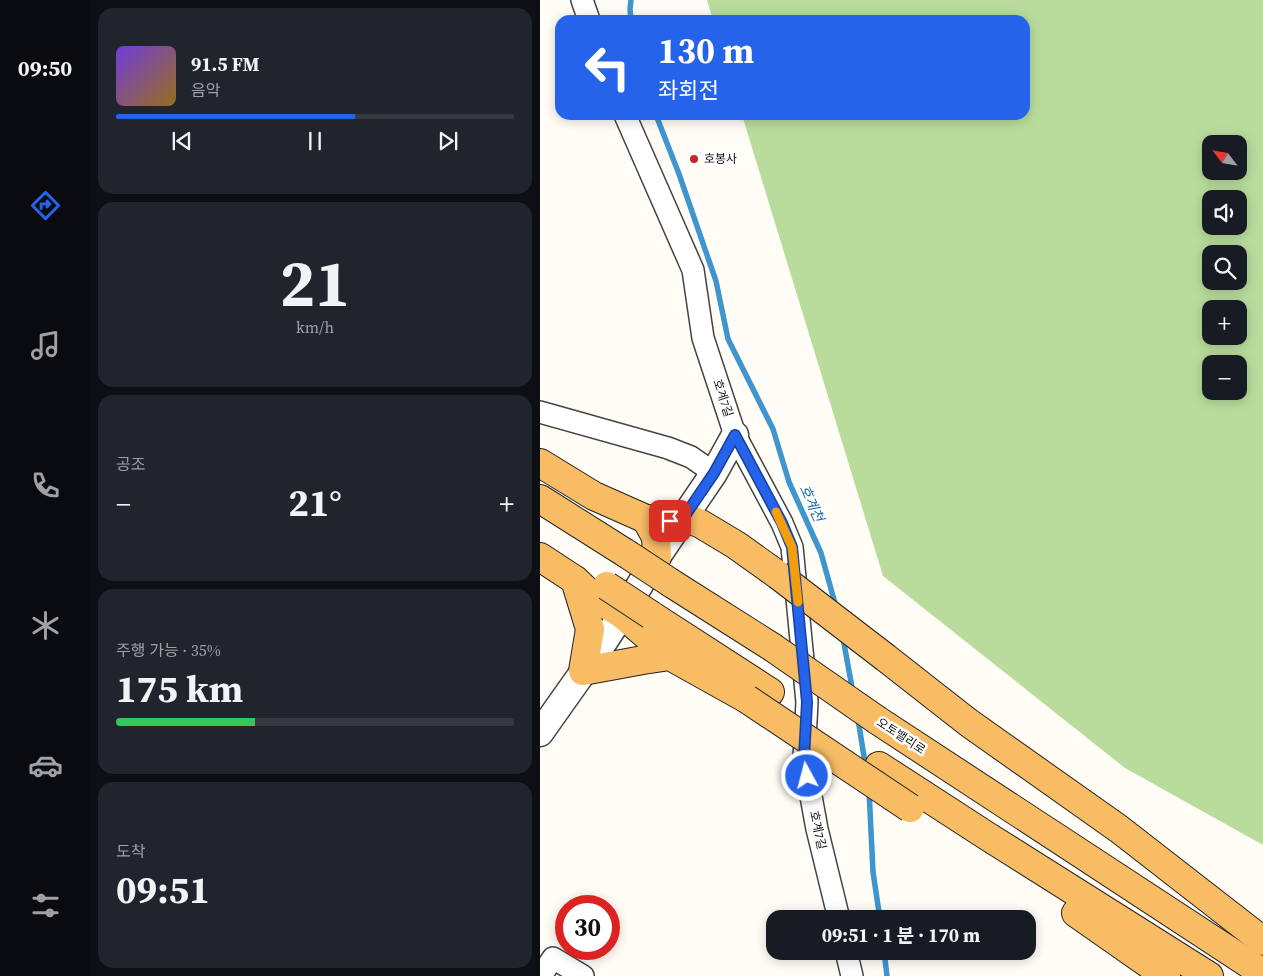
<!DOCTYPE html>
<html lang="ko">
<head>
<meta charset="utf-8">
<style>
	body { margin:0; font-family:"Source Serif 4","Noto Sans KR",serif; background:#20242c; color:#f1f3f6; height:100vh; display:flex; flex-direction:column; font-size:19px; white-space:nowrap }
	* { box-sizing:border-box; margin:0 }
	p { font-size:16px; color:#9ea1a6 }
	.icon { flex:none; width:28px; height:28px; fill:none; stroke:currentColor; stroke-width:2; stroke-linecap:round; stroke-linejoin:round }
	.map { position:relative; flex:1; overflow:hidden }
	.drawer { display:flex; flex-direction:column; gap:8px; padding:8px; background:#0d0f14; width:450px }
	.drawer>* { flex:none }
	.guide { position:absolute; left:15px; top:15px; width:475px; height:105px; border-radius:15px; box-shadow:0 2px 12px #0003; background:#2563eb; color:#fff; overflow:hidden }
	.needle { width:32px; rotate:301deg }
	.controls { position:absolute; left:662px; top:135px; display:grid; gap:10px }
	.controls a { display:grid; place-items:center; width:45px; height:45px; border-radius:10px; background:#171b24; box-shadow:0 2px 12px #0003; font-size:25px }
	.speed { position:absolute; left:15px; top:895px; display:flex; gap:10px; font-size:25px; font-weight:700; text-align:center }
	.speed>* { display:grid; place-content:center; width:65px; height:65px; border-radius:50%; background:#171b24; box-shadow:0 2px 12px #0003; line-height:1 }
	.speed .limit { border:8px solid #d22; background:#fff; color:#111 }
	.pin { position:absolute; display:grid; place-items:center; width:42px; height:42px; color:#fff; margin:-21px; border-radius:10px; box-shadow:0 2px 8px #0006 }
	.me { position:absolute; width:55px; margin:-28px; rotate:353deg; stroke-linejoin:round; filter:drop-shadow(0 0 4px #0008) }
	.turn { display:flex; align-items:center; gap:18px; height:105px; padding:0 20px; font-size:22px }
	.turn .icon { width:65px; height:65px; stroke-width:2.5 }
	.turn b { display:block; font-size:35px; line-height:42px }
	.big { font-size:38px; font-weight:700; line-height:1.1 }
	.drawer .tile { flex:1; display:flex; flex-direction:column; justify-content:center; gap:8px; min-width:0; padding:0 18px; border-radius:15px; background:#20242c }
	.drawer .dial { align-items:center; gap:0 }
	.dial b { font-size:65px; line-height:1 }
	.song { display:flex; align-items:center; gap:15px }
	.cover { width:60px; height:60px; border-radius:8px; background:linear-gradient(135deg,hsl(260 70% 55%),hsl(40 70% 35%)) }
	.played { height:5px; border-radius:2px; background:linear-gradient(90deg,#2563eb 60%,#363941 60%) }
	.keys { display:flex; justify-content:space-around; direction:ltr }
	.heat { display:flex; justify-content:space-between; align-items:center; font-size:28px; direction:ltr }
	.charge { height:8px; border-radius:4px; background:linear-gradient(90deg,#34c759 35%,#363941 0) }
	.trip { position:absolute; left:226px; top:910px; width:270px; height:50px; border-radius:15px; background:#171b24; box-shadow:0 2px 12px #0003; font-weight:700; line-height:50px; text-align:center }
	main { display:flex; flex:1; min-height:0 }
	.tab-bar { display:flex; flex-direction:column; width:90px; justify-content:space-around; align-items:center; background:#090b0e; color:#9ea1a6 }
	.tab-bar .icon { width:35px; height:35px }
	.tab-bar .active { color:#2563eb }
	.tab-bar b { font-size:22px; color:#f1f3f6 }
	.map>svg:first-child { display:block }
</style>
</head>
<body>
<main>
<nav class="tab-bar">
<b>09:50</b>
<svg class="icon active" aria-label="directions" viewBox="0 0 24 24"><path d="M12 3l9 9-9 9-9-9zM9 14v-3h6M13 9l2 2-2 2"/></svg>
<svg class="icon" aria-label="music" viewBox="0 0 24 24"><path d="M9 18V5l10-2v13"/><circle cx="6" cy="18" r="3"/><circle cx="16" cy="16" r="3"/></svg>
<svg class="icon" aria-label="phone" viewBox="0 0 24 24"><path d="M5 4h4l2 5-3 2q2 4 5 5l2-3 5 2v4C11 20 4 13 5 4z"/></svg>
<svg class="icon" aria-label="climate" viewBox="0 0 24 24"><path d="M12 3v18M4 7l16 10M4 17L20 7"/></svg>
<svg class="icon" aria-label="car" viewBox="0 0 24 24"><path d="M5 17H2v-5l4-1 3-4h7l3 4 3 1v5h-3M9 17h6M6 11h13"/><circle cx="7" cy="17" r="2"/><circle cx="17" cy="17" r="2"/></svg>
<svg class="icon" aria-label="filters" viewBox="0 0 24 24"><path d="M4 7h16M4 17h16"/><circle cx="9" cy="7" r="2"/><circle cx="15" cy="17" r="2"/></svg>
</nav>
<section class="drawer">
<div class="tile">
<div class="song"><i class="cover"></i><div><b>91.5 FM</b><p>음악</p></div></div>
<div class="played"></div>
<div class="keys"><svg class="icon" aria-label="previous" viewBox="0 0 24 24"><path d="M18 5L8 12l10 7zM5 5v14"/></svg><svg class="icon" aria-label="pause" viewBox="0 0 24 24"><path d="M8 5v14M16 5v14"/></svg><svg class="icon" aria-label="next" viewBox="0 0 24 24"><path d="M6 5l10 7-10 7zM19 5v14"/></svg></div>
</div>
<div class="tile dial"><b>21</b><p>km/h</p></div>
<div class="tile"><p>공조</p>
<div class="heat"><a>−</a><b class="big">21°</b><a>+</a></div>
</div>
<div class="tile"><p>주행 가능 · 35%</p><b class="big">175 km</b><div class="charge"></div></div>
<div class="tile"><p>도착</p><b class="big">09:51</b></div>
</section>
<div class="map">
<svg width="723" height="976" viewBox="0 0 723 976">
	<rect width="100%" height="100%" fill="#fffdf5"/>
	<path fill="#b9dc9c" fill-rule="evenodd" d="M 167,0 L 723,0 L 723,845 L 585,768 L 343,576 L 202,115 L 485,115 L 485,20 L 173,20 ZM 671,144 L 699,144 L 699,171 L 671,171 ZM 671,199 L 699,199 L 699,226 L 671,226 ZM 671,254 L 699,254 L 699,281 L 671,281 ZM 671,309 L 699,309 L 699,336 L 671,336 ZM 671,364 L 699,364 L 699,391 L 671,391 Z"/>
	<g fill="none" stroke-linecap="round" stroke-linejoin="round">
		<g stroke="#3f96cf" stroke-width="5.5">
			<polyline points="91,20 90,9 91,0"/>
			<polyline points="116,115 139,174 176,281 188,339 233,429 249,482 281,553 296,607"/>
			<polyline points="303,638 313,693"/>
			<polyline points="318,719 326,769"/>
			<polyline points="329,790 333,872 340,919"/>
			<polyline points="344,951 347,976"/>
		</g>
		<defs>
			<g id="minor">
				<polyline points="42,0 49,20"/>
				<polyline points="85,115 153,270 163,338 195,435 242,523 252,547 267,702 264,758 277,829 299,919"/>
				<polyline points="0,412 128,448 151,457 174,473"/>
				<polyline points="306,951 312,976"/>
				<polyline points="1,976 13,958 43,976"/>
			</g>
			<polyline id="tertiary" points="0,733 58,651 82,614 117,557 174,473 195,435"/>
			<g id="trunk">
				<polyline points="0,463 54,496 106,519 130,521 144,517 161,524 196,545 238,575"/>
				<polyline points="0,499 87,554"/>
				<polyline points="106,519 116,537 117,557"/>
				<polyline points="0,557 35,580 50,629 43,671 103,660 130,656 207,699"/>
				<polyline points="35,580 52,596 82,614 130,656"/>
				<polyline points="131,583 232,647"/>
				<polyline points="111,615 230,692"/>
				<polyline points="346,658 429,723 579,829 723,941"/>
				<polyline points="337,720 723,973"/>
				<polyline points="339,766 447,836 669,976"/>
				<polyline points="536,913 626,976"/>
			</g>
		</defs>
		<use href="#minor" stroke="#444" stroke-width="24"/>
		<use href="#tertiary" stroke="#444" stroke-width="29"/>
		<use href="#trunk" stroke="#222" stroke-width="30"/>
		<use href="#minor" stroke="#fff" stroke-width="21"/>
		<use href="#tertiary" stroke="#fff" stroke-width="26"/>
		<use href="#trunk" stroke="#f7bc64" stroke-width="28"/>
		<defs>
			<g id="trunk-bridge">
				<polyline points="87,554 131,583"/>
				<polyline points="238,575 346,658"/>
				<polyline points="67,586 111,615"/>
				<polyline points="232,647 337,720"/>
				<polyline points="207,699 370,808"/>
			</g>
		</defs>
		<use href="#trunk-bridge" stroke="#222" stroke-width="30" stroke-linecap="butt"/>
		<use href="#trunk-bridge" stroke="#f7bc64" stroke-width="28"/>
	</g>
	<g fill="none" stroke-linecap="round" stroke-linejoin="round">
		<defs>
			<polyline id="route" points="130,521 144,517 174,473 195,435 242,523 252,547 267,702 264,758 267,776"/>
		</defs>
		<use href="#route" stroke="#184099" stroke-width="12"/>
		<use href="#route" stroke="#2563eb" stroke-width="9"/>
		<polyline stroke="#f59e0b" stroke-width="9" points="236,512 252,547 258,602"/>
	</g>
	<circle fill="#c4262e" stroke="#fff" stroke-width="2" cx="154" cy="159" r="5"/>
	<g text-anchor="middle" stroke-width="5" stroke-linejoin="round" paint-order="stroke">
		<g font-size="12" fill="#111" stroke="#fff" text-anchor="start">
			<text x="164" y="163">호봉사</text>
		</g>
		<g font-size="12" fill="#111" stroke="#fff">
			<text transform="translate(183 398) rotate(72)" y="4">호계7길</text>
			<text transform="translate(361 736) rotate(33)" y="4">오토밸리로</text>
			<text transform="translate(278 830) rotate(78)" y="4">호계7길</text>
		</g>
		<g font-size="14" font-style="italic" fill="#1768a6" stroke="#fff">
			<text transform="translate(272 503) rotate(66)" y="5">호계천</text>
		</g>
	</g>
</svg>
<div class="controls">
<a><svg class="needle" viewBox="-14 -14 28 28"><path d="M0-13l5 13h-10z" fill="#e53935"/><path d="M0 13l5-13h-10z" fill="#9ea1a6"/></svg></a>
<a><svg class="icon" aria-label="sound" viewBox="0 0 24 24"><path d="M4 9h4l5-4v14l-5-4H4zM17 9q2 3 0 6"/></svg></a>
<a><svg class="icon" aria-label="search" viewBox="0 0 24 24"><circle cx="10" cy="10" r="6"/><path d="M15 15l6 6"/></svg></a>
<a>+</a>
<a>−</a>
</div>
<div class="speed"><div class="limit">30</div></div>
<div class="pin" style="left:130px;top:521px;background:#d93025"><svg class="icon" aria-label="arrive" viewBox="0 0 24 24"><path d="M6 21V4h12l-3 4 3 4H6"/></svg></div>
<svg class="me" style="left:267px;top:776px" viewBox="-20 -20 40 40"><circle r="17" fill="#2563eb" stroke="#fff" stroke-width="3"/><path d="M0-11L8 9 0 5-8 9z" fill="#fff"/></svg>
<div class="trip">09:51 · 1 분 · 170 m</div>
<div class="guide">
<div class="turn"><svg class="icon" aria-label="left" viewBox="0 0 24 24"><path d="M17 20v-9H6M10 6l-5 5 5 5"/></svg><div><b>130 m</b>좌회전</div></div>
</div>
</div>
</main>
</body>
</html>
